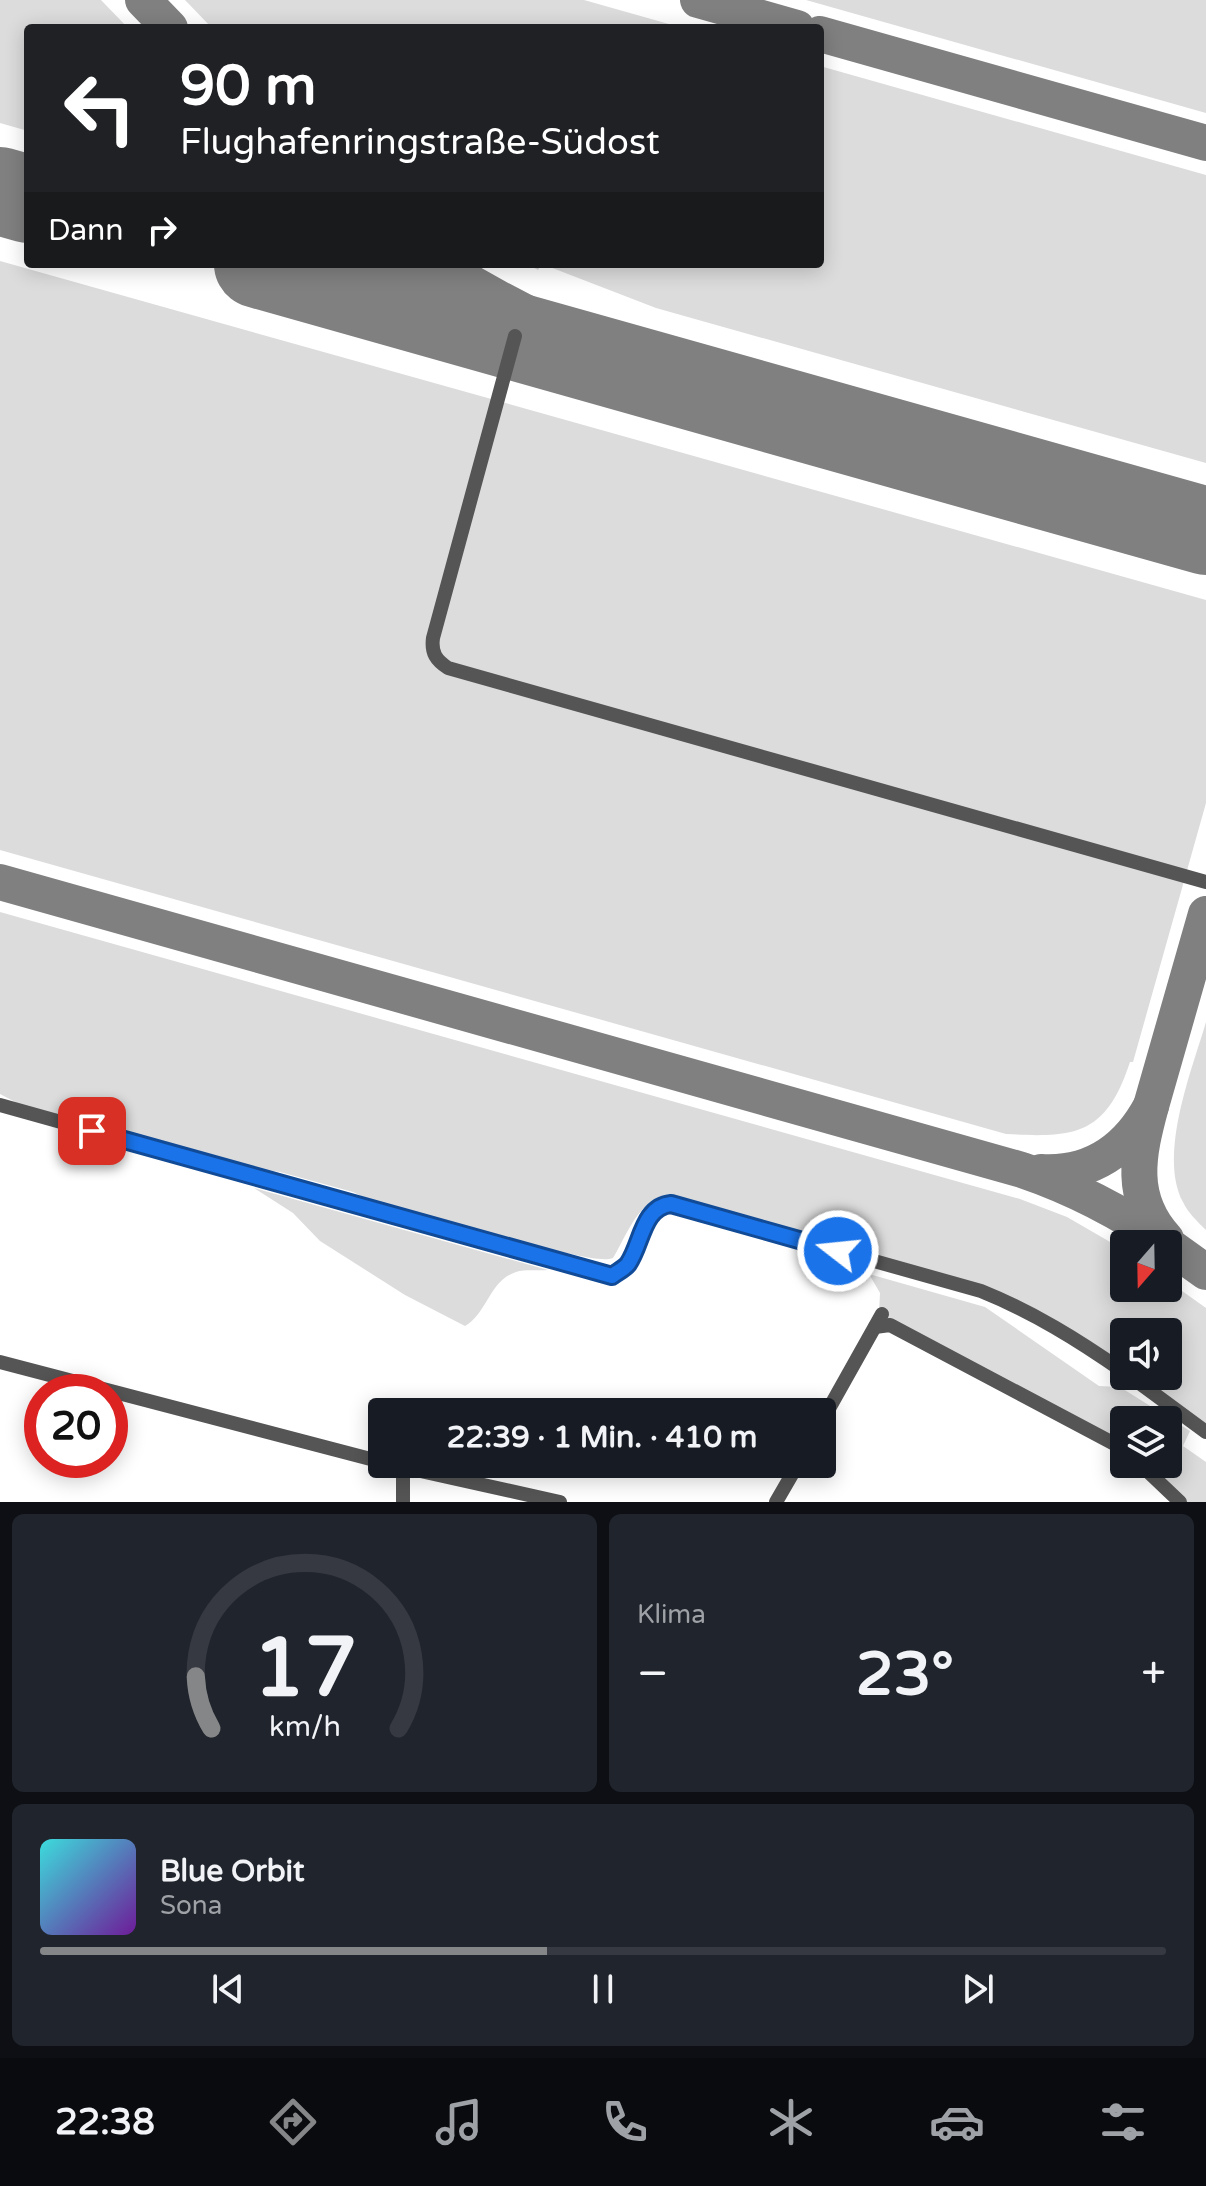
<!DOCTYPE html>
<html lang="de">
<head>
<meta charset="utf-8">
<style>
	body { margin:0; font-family:"Varela Round",sans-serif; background:#20242c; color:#f1f3f6; height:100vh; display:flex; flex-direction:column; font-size:30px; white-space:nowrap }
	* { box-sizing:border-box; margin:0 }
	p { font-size:26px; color:#9ea1a6 }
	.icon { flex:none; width:44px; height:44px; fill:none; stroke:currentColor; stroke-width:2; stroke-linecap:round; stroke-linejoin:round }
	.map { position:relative; height:1502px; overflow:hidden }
	.details { display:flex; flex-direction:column; gap:12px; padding:12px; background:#0d0f14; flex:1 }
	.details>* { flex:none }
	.top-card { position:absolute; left:24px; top:24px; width:800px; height:244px; border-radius:8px; box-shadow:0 4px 20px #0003; background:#202124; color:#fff; overflow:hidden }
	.needle { width:52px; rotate:200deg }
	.controls { position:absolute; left:1110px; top:1230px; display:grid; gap:16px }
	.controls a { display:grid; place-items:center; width:72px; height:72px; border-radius:8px; background:#171b24; box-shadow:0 4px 20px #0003; font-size:40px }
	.speed { position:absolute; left:24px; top:1374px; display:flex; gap:16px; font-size:40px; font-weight:700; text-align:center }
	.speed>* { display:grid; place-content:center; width:104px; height:104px; border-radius:50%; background:#171b24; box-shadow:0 4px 20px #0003; line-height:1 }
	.speed .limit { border:12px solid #d22; background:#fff; color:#111 }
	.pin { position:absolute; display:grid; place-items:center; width:68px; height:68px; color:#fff; margin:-34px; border-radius:16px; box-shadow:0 4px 12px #0006 }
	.me { position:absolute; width:88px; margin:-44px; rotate:286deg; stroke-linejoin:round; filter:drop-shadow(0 0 6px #0008) }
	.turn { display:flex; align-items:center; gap:28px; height:168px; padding:0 24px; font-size:36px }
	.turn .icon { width:104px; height:104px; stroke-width:2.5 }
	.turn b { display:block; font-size:56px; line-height:68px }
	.then { display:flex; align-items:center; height:76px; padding:0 24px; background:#0003; gap:16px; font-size:30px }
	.big { font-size:60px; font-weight:700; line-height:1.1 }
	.details .card { flex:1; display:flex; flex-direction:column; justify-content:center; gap:12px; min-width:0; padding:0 28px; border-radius:12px; background:#20242c }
	.details .dial { align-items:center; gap:0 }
	.dial svg { height:208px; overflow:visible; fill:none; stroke:#363941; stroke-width:7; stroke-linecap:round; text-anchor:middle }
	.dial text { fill:#f1f3f6; stroke:none }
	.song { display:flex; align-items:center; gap:24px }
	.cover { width:96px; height:96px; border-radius:12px; background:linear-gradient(135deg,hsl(180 70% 55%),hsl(280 70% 35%)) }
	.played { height:8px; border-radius:4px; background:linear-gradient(90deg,#858687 45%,#363941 45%) }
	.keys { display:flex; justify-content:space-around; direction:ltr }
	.heat { display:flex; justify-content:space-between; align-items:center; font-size:44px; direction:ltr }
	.details .tiles { flex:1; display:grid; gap:12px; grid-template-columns:1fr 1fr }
	.card:last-child { grid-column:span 2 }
	.trip { position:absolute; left:368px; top:1398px; width:468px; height:80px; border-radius:8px; background:#171b24; box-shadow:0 4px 20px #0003; font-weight:700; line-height:80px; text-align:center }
	.tabs { display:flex; height:128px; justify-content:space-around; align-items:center; background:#090b0e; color:#9ea1a6 }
	.tabs .icon { width:56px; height:56px }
	.tabs .on { color:#858687 }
	.tabs b { font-size:36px; color:#f1f3f6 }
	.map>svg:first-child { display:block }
</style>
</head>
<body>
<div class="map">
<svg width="1206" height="1502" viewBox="0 0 1206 1502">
	<rect width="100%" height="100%" fill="#fff"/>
	<g fill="#dcdcdc">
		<polygon points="0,0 101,0 128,28 28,28 28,131 0,123"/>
		<polygon points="185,0 584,0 683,28 212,28"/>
		<polygon points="806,0 1206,0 1206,113"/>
		<polygon points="820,66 1206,175 1206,463 656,308 542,264 538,270 527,264 820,264"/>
		<path d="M 0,261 L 1206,600 L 1206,803 L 1133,1062 L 1130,1062 C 1106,1135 1076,1138 1006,1134 L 0,850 Z"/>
		<path d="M 0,912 L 1020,1199 L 1067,1217 L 1124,1250 L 1124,1288 L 1168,1288 L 1168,1281 L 1206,1308 L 1206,1427 L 1134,1376 L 1168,1376 L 1168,1332 L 1124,1332 L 1124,1369 L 1024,1306 L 669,1197 C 640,1195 626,1237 613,1258 C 600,1263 565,1251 547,1250 L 378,1204 L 353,1192 L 280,1172 L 252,1168 L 21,1105 L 0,1094 Z"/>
		<path d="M 1206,1022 L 1206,1230 C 1197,1221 1188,1213 1183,1202 C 1158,1154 1192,1070 1206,1022 Z"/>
		<path d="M 254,1188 L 548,1270 C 538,1271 525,1269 516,1272 C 489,1281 487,1314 465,1326 L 405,1295 L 320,1241 L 293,1213 Z"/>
		<polygon points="869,1274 985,1307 1099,1386 1120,1387 1190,1431 1183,1446 1206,1462 1206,1502 1186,1502 1146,1464 1168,1464 1168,1420 1124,1420 1124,1444 884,1318 879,1313 880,1293"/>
	</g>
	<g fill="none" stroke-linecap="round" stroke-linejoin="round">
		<g stroke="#808080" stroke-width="36">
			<polyline points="143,0 170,28"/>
			<polyline points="698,0 797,28"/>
			<polyline points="820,34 1206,143"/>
			<path d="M 440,264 C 523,316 609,354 701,389"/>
			<polyline points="1182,524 1206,534"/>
			<path d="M 0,882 L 1022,1170 C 1075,1188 1121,1212 1167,1244"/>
			<polyline points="1151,1106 1206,914"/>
			<path d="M 1041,1172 C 1091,1175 1128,1149 1151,1106 C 1138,1154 1128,1198 1166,1239"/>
			<polyline points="1168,1245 1206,1272"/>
		</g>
		<g stroke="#808080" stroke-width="88">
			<polyline points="0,191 28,199"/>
			<polyline points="258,264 1206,531"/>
		</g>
		<g stroke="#555" stroke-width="14">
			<path d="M 515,336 L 433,638 C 431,653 436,660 448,668 L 1206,882"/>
			<path d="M 0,1105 L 612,1276 C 617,1272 624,1269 628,1264 C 642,1244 642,1207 671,1204 L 981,1291 C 1033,1312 1078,1340 1124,1372"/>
			<polyline points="875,1327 890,1325 1124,1449"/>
			<polyline points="0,1362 382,1462"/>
			<polyline points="1130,1376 1206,1432"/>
			<polyline points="822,1421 882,1314"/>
			<polyline points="389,1464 560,1502"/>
			<polyline points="1140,1464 1180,1502"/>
			<polyline points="403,1502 403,1468"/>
			<polyline points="776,1502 798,1464"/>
		</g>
	</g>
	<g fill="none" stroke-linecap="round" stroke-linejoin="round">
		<defs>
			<path id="route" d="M 92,1131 L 612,1276 C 617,1272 624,1269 628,1264 C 642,1244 642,1207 671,1204 L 838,1251"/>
		</defs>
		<use href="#route" stroke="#114b97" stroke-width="20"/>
		<use href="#route" stroke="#1a73e8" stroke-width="14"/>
	</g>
</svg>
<div class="controls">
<a><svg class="needle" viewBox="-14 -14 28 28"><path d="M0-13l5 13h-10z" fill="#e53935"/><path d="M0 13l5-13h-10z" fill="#9ea1a6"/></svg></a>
<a><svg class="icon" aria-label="sound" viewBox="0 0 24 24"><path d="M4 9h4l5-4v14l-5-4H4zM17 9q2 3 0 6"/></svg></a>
<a><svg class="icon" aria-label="layers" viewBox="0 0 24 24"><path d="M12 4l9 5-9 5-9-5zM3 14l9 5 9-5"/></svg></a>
</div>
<div class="speed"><div class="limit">20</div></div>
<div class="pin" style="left:92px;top:1131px;background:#d93025"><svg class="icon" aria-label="arrive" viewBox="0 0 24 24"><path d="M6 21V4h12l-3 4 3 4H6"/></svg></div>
<svg class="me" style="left:838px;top:1251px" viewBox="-20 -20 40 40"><circle r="17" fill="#1a73e8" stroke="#fff" stroke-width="3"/><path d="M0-11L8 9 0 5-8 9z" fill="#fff"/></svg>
<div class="trip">22:39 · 1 Min. · 410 m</div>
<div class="top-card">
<div class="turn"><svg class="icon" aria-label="left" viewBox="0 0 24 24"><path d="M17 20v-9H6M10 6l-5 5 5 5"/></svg><div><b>90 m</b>Flughafenringstraße-Südost</div></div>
<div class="then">Dann<svg class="icon" aria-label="right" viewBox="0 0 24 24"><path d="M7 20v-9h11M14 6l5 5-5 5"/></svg></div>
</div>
</div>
<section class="details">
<div class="tiles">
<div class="card dial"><svg viewBox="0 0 100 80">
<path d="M14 69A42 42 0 1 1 86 69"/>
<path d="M14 69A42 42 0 0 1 8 49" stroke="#858687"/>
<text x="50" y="56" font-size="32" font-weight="700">17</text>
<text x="50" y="72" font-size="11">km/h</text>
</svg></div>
<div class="card"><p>Klima</p>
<div class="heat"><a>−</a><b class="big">23°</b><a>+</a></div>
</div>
<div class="card">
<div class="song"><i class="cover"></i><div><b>Blue Orbit</b><p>Sona</p></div></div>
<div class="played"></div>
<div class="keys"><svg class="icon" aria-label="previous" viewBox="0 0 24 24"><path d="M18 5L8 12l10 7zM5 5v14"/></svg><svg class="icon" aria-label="pause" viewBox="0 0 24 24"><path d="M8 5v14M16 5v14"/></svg><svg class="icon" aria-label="next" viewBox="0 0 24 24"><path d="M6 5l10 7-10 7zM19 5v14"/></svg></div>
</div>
</div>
</section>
<nav class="tabs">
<b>22:38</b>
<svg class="icon on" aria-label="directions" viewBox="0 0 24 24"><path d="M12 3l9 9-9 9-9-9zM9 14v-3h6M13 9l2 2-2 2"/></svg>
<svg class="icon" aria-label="music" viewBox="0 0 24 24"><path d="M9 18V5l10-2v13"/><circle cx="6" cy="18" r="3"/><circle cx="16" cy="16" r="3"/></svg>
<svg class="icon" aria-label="phone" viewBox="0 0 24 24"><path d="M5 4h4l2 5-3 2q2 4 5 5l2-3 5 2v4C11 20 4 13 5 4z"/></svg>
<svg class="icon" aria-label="climate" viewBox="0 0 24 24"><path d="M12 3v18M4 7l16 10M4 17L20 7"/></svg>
<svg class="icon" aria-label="car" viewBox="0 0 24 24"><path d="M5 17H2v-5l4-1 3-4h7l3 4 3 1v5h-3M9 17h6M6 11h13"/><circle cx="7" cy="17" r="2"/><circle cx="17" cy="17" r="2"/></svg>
<svg class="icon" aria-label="filters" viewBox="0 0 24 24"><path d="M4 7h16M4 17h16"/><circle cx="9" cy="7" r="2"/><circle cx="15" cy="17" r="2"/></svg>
</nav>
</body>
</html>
